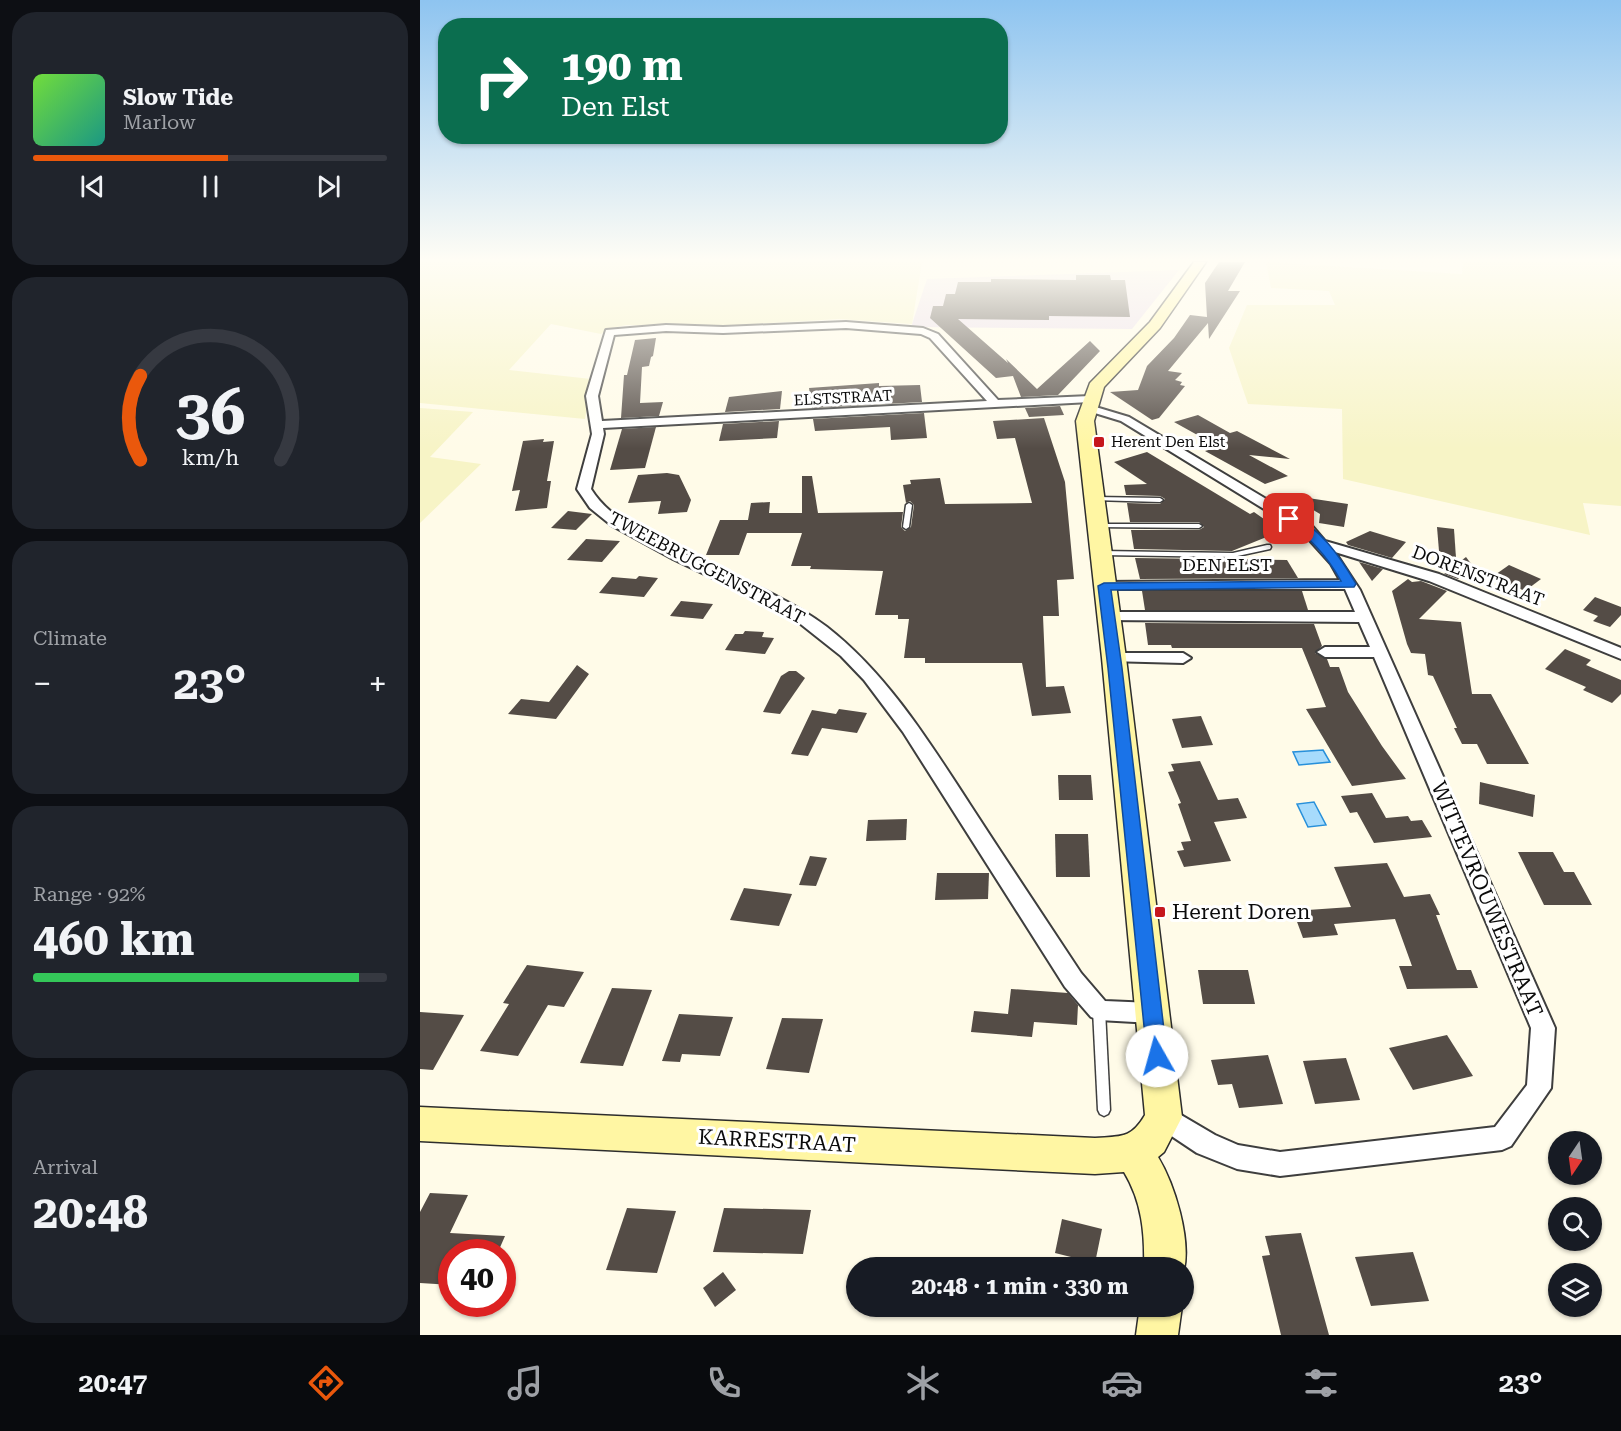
<!DOCTYPE html>
<html lang="en">
<head>
<meta charset="utf-8">
<style>
	body { margin:0; font-family:"Roboto Serif",serif; background:#20242c; color:#f1f3f6; height:100vh; display:flex; flex-direction:column; font-size:22px; white-space:nowrap }
	* { box-sizing:border-box; margin:0 }
	p { font-size:20px; color:#9ea1a6 }
	.icon { flex:none; width:33px; height:33px; fill:none; stroke:currentColor; stroke-width:2; stroke-linecap:round; stroke-linejoin:round }
	.map { position:relative; flex:1; overflow:hidden }
	.sheet { display:flex; flex-direction:column; gap:12px; padding:12px; background:#0d0f14; width:420px }
	.sheet>* { flex:none }
	.banner { position:absolute; left:18px; top:18px; width:570px; height:126px; border-radius:24px; box-shadow:0 2px 4px #0004; background:#0b6e4f; color:#fff; overflow:hidden }
	.needle { width:39px; rotate:193deg }
	.fabs { position:absolute; left:1128px; top:1131px; display:grid; gap:12px }
	.fabs a { display:grid; place-items:center; width:54px; height:54px; border-radius:50%; background:#171b24; box-shadow:0 2px 4px #0004; font-size:30px }
	.speed { position:absolute; left:18px; top:1239px; display:flex; gap:12px; font-size:30px; font-weight:700; text-align:center }
	.speed>* { display:grid; place-content:center; width:78px; height:78px; border-radius:50%; background:#171b24; box-shadow:0 2px 4px #0004; line-height:1 }
	.speed .limit { border:9px solid #d22; background:#fff; color:#111 }
	.pin { position:absolute; display:grid; place-items:center; width:51px; height:51px; color:#fff; margin:-26px; border-radius:12px; box-shadow:0 3px 9px #0006 }
	.me { position:absolute; width:66px; margin:-33px; rotate:353deg; stroke-linejoin:round; filter:drop-shadow(0 0 4px #0008) }
	.turn { display:flex; align-items:center; gap:21px; height:126px; padding:0 24px; font-size:27px }
	.turn .icon { width:78px; height:78px; stroke-width:2.5 }
	.turn b { display:block; font-size:42px; line-height:51px }
	.big { font-size:45px; font-weight:700; line-height:1.1 }
	.sheet .card { flex:1; display:flex; flex-direction:column; justify-content:center; gap:9px; min-width:0; padding:0 21px; border-radius:24px; background:#20242c }
	.sheet .dial { align-items:center; gap:0 }
	.dial svg { height:156px; overflow:visible; fill:none; stroke:#363941; stroke-width:7; stroke-linecap:round; text-anchor:middle }
	.dial text { fill:#f1f3f6; stroke:none }
	.song { display:flex; align-items:center; gap:18px }
	.cover { width:72px; height:72px; border-radius:9px; background:linear-gradient(135deg,hsl(100 70% 55%),hsl(170 70% 35%)) }
	.played { height:6px; border-radius:3px; background:linear-gradient(90deg,#ea580c 55%,#363941 55%) }
	.keys { display:flex; justify-content:space-around; direction:ltr }
	.heat { display:flex; justify-content:space-between; align-items:center; font-size:33px; direction:ltr }
	.charge { height:9px; border-radius:4px; background:linear-gradient(90deg,#34c759 92%,#363941 0) }
	.trip { position:absolute; left:426px; top:1257px; width:348px; height:60px; border-radius:30px; background:#171b24; box-shadow:0 2px 4px #0004; font-weight:700; line-height:60px; text-align:center }
	.tab-bar { display:flex; height:96px; justify-content:space-around; align-items:center; background:#090b0e; color:#9ea1a6 }
	.tab-bar .icon { width:42px; height:42px }
	.tab-bar .on { color:#ea580c }
	.tab-bar b { font-size:27px; color:#f1f3f6 }
	main { display:flex; flex:1; min-height:0 }
	.map>svg:first-child { display:block }
</style>
</head>
<body>
<main>
<section class="sheet">
<div class="card">
<div class="song"><i class="cover"></i><div><b>Slow Tide</b><p>Marlow</p></div></div>
<div class="played"></div>
<div class="keys"><svg class="icon" aria-label="previous" viewBox="0 0 24 24"><path d="M18 5L8 12l10 7zM5 5v14"/></svg><svg class="icon" aria-label="pause" viewBox="0 0 24 24"><path d="M8 5v14M16 5v14"/></svg><svg class="icon" aria-label="next" viewBox="0 0 24 24"><path d="M6 5l10 7-10 7zM19 5v14"/></svg></div>
</div>
<div class="card dial"><svg viewBox="0 0 100 80">
<path d="M14 69A42 42 0 1 1 86 69"/>
<path d="M14 69A42 42 0 0 1 14 26" stroke="#ea580c"/>
<text x="50" y="56" font-size="32" font-weight="700">36</text>
<text x="50" y="72" font-size="11">km/h</text>
</svg></div>
<div class="card"><p>Climate</p>
<div class="heat"><a>−</a><b class="big">23°</b><a>+</a></div>
</div>
<div class="card"><p>Range · 92%</p><b class="big">460 km</b><div class="charge"></div></div>
<div class="card"><p>Arrival</p><b class="big">20:48</b></div>
</section>
<div class="map">
<svg width="1201" height="1335" viewBox="0 0 1201 1335">
	<rect width="100%" height="100%" fill="#fffbe8"/>
	<polygon fill="#eaddeb" points="759,270 712,329 493,327 492,324 507,279"/>
	<g fill="#f7f4c6">
		<polygon points="0,262 502,262 492,324 419,319 302,326 206,325 188,329 181,334 131,324 89,370 171,379 165,419 0,403"/>
		<polygon points="846,262 1042,274 1043,262 1201,262 1201,506 1163,503 1170,535 923,479 922,409 828,404 809,348 827,305 915,305 909,291 851,288"/>
		<polygon points="0,408 53,412 10,457 61,464 0,523"/>
	</g>
	<g fill="#a7dbfc" stroke="#2890da" stroke-width="1.5">
		<polygon points="903,750 910,762 879,765 873,752"/>
		<polygon points="894,802 906,825 888,827 877,804"/>
	</g>
	<g fill="#544c46">
		<polygon points="799,262 825,262 808,291 820,291 789,339 788,323 748,371 762,373 755,380 762,382 760,385 765,386 739,418 732,420 690,392 718,390 727,366 754,338 770,315 787,317 785,283"/>
		<polygon points="656,275 690,275 691,280 705,280 710,317 629,316 629,320 538,319 588,363 586,359 617,389 670,341 680,351 638,395 601,397 593,376 576,378 510,318 513,306 523,306 526,294 535,294 538,282 571,282 571,279 656,280"/>
		<polygon points="236,338 233,356 231,357 229,366 222,367 220,403 243,402 239,416 201,418 204,375 207,375 215,340"/>
		<polygon points="459,383 459,386 500,385 502,402 392,408 389,388"/>
		<polygon points="362,391 360,409 305,412 309,397"/>
		<polygon points="640,406 644,415 609,417 605,408"/>
		<polygon points="504,413 507,438 471,440 470,427 395,431 393,419"/>
		<polygon points="778,415 810,433 817,431 870,459 829,455 868,476 845,484 785,451 799,447 754,422"/>
		<polygon points="624,418 645,482 654,579 637,580 639,616 623,616 626,687 644,686 651,713 612,716 602,663 505,663 505,658 484,658 489,619 478,619 478,615 455,615 463,571 390,569 391,566 371,566 382,533 327,533 319,555 286,555 300,520 328,520 331,503 350,502 349,513 382,513 382,476 392,476 398,513 483,512 481,527 485,531 491,527 494,505 490,501 486,503 483,485 491,484 490,480 520,478 525,504 612,503 595,438 577,439 573,421"/>
		<polygon points="359,421 357,438 299,441 303,424"/>
		<polygon points="236,427 225,468 190,470 202,429"/>
		<polygon points="124,439 123,442 134,441 127,481 131,481 127,508 95,511 100,490 92,491 103,441"/>
		<polygon points="727,452 830,514 834,512 861,531 812,551 714,549 711,530 779,530 784,527 779,522 710,522 707,503 740,504 745,499 740,496 706,495 704,485 727,484 694,462"/>
		<polygon points="247,473 259,475 271,500 267,512 238,514 241,501 208,503 218,475"/>
		<polygon points="868,495 928,504 924,527 899,523 900,514"/>
		<polygon points="148,511 172,514 156,530 131,528"/>
		<polygon points="1017,527 1034,529 1036,558 1019,551"/>
		<polygon points="950,531 986,542 972,558 928,545 926,542"/>
		<polygon points="166,539 200,541 182,562 147,560"/>
		<polygon points="1046,557 1052,565 1038,579 1024,574"/>
		<polygon points="715,558 867,560 878,578 720,579"/>
		<polygon points="939,562 963,569 952,581"/>
		<polygon points="1089,565 1121,579 1105,591 1072,577"/>
		<polygon points="219,576 238,578 224,597 179,593 192,577 216,579"/>
		<polygon points="988,579 992,582 1001,581 1027,591 999,619 1041,622 1052,694 1071,694 1109,764 1067,764 1057,744 1042,744 1034,728 1037,728 1013,676 1008,675 1005,654 991,653 987,644 972,591"/>
		<polygon points="722,591 882,591 888,610 725,610"/>
		<polygon points="1175,597 1201,607 1201,615 1190,627 1173,621 1178,616 1163,610"/>
		<polygon points="261,601 293,604 283,619 250,616"/>
		<polygon points="725,623 894,624 902,646 895,653 907,659 910,667 919,667 928,692 962,746 986,779 932,786 886,709 906,707 882,648 752,648 751,645 728,645"/>
		<polygon points="325,631 344,632 342,637 354,638 345,654 305,650 315,634 323,634"/>
		<polygon points="1145,649 1171,660 1166,665 1201,680 1201,694 1192,703 1163,690 1166,687 1125,669"/>
		<polygon points="157,665 169,674 136,719 88,714 101,699 129,702"/>
		<polygon points="369,671 376,671 385,678 360,714 343,712 361,676"/>
		<polygon points="419,709 447,713 437,733 402,728 388,756 371,754 392,710 416,714"/>
		<polygon points="781,716 793,745 762,748 752,719"/>
		<polygon points="780,761 798,800 818,798 827,818 794,822 811,861 764,867 757,851 764,850 761,842 771,841 758,804 761,803 748,772 754,771 751,764"/>
		<polygon points="638,775 671,775 673,800 639,800"/>
		<polygon points="1060,782 1115,795 1113,817 1059,804"/>
		<polygon points="952,793 966,818 988,816 991,821 1002,820 1012,837 954,843 937,812 930,813 921,796"/>
		<polygon points="487,819 486,840 446,841 448,820"/>
		<polygon points="635,834 668,834 670,877 636,877"/>
		<polygon points="1098,852 1133,852 1144,872 1154,872 1172,905 1124,905"/>
		<polygon points="390,856 407,858 396,886 379,885"/>
		<polygon points="967,863 984,897 1010,894 1020,915 1016,915 1037,970 1051,970 1058,988 987,989 979,966 992,966 975,919 914,924 918,935 883,938 873,911 931,907 914,867"/>
		<polygon points="517,873 569,873 568,899 515,900"/>
		<polygon points="324,888 372,894 359,926 310,920"/>
		<polygon points="107,965 164,972 144,1007 128,1005 98,1056 60,1051 89,1004 83,1003"/>
		<polygon points="778,970 828,970 835,1004 783,1004"/>
		<polygon points="192,988 232,990 203,1066 160,1063"/>
		<polygon points="591,989 648,993 658,1005 657,1025 614,1022 612,1037 551,1032 554,1011 588,1014"/>
		<polygon points="0,1012 44,1015 13,1070 0,1069"/>
		<polygon points="259,1014 313,1017 300,1056 262,1054 260,1062 242,1061"/>
		<polygon points="362,1018 403,1019 389,1073 346,1069"/>
		<polygon points="1027,1035 1053,1076 993,1090 969,1048"/>
		<polygon points="848,1055 863,1104 819,1108 812,1084 798,1085 791,1060"/>
		<polygon points="926,1058 940,1100 895,1104 883,1061"/>
		<polygon points="10,1193 48,1195 30,1233 85,1236 78,1252 32,1252 32,1285 0,1283 0,1212"/>
		<polygon points="207,1208 256,1211 237,1273 186,1270"/>
		<polygon points="304,1208 391,1210 383,1254 293,1252"/>
		<polygon points="642,1219 682,1229 675,1263 635,1253"/>
		<polygon points="881,1233 909,1335 861,1335 842,1256 850,1255 845,1236"/>
		<polygon points="993,1252 1009,1301 951,1306 935,1257"/>
		<polygon points="303,1272 316,1290 295,1307 283,1288"/>
	</g>
	<g fill="none" stroke-linecap="round" stroke-linejoin="round">
		<defs>
			<g id="lane">
				<polygon points="675,497 740,498 743,500 740,502 673,500 673,498"/>
				<polygon points="489,503 492,505 489,527 486,529 483,527 486,505"/>
				<polygon points="678,524 779,524 782,526 779,528 676,527 675,526"/>
				<polygon points="847,545 850,545 851,547 850,549 813,557 681,555 677,553 681,551 813,553"/>
				<polygon points="679,1005 683,1007 685,1010 690,1110 688,1114 684,1116 680,1114 678,1110 673,1010 675,1007"/>
			</g>
			<g id="street">
				<path d="M 426,322 L 503,328 L 518,334 L 578,400 L 670,396 L 676,399 L 670,402 L 183,428 L 184,434 L 171,489 C 188,516 218,531 246,545 C 299,572 359,591 407,627 C 467,674 508,740 549,803 C 586,860 624,917 661,973 L 685,1001 L 732,1003 L 740,1006 L 744,1013 L 740,1020 L 732,1023 L 679,1020 L 671,1017 L 645,987 L 483,732 L 444,680 L 421,656 L 368,614 L 253,559 L 191,525 L 170,508 L 157,489 L 172,434 L 166,396 L 186,330 L 246,325 L 303,327 ZM 426,328 L 501,334 L 510,338 L 567,401 L 182,421 L 178,396 L 194,335 L 246,331 L 303,333 Z"/>
				<polygon points="669,405 709,417 893,527 905,541 1019,574 1201,648 1201,659 1009,581 915,552 940,590 1135,1028 1131,1088 1091,1146 1082,1150 860,1176 817,1169 777,1153 735,1125 731,1117 735,1109 744,1105 795,1135 818,1145 860,1152 1075,1127 1107,1085 1111,1028 954,657 905,657 897,652 905,647 950,647 939,622 682,620 679,617 682,614 687,612 935,612 925,589 679,589 677,586 684,582 920,580 911,564 883,533 701,421 665,410 665,406"/>
				<polygon points="694,653 763,653 771,658 763,663 688,661 686,658"/>
			</g>
			<g id="secondary">
				<path d="M 774,262 L 786,262 L 740,328 L 684,387 L 674,421 L 706,658 L 762,1117 L 744,1152 L 738,1157 C 755,1185 771,1239 764,1270 L 764,1268 L 724,1268 C 725,1233 722,1202 704,1172 L 675,1174 L 0,1141 L 0,1107 L 675,1138 C 701,1136 711,1139 725,1115 L 682,658 L 656,421 L 670,383 L 730,322 Z"/>
				<polygon points="720,1306 762,1306 758,1335 716,1335"/>
			</g>
		</defs>
		<use href="#lane" stroke="#3e3e3e" stroke-width="3"/>
		<use href="#street" stroke="#3e3e3e" stroke-width="4"/>
		<use href="#secondary" stroke="#2d2d2d" stroke-width="3"/>
		<use href="#lane" fill="#fff" fill-rule="evenodd"/>
		<use href="#street" fill="#fff" fill-rule="evenodd"/>
		<use href="#secondary" fill="#fff6a3" fill-rule="evenodd"/>
	</g>
	<linearGradient id="sky" x2="0" y2="1"><stop stop-color="#8ec4f0"/><stop offset="0.58" stop-color="#fffdf5"/><stop offset="1" stop-color="#fffdf5" stop-opacity="0"/></linearGradient>
	<rect width="1201" height="449" fill="url(#sky)"/>
	<path fill="#1a73e8" stroke="#114b97" stroke-width="1.5" d="M 869,515 C 899,525 921,558 936,584 L 934,587 L 691,590 L 702,668 L 747,1056 L 744,1062 L 737,1065 L 730,1062 L 727,1056 L 688,668 L 678,586 L 684,583 L 921,581 C 907,556 889,536 865,521 L 865,516 Z"/>
	<g fill="#c6171d" stroke="#fff" stroke-width="2">
		<rect x="673" y="436" width="12" height="12" rx="3"/>
		<rect x="734" y="906" width="12" height="12" rx="3"/>
	</g>
	<g text-anchor="middle" stroke-width="6" stroke-linejoin="round" paint-order="stroke">
		<g font-size="15" fill="#0b0b0b" stroke="#fff">
			<text transform="translate(423 398) rotate(-3)" y="5">ELSTSTRAAT</text>
		</g>
		<g font-size="15" fill="#0b0b0b" stroke="#fff" text-anchor="start">
			<text x="691" y="447">Herent Den Elst</text>
		</g>
		<g font-size="18" fill="#0b0b0b" stroke="#fff">
			<text x="807" y="571">DEN ELST</text>
			<text transform="translate(287 568) rotate(28)" y="6">TWEEBRUGGENSTRAAT</text>
			<text transform="translate(1058 576) rotate(21)" y="6">DORENSTRAAT</text>
		</g>
		<g font-size="21" fill="#0b0b0b" stroke="#fff">
			<text transform="translate(1067 899) rotate(67)" y="7">WITTEVROUWESTRAAT</text>
			<text transform="translate(357 1141) rotate(3)" y="7">KARRESTRAAT</text>
		</g>
		<g font-size="21" fill="#0b0b0b" stroke="#fff" text-anchor="start">
			<text x="752" y="919">Herent Doren</text>
		</g>
	</g>
</svg>
<div class="fabs">
<a><svg class="needle" viewBox="-14 -14 28 28"><path d="M0-13l5 13h-10z" fill="#e53935"/><path d="M0 13l5-13h-10z" fill="#9ea1a6"/></svg></a>
<a><svg class="icon" aria-label="search" viewBox="0 0 24 24"><circle cx="10" cy="10" r="6"/><path d="M15 15l6 6"/></svg></a>
<a><svg class="icon" aria-label="layers" viewBox="0 0 24 24"><path d="M12 4l9 5-9 5-9-5zM3 14l9 5 9-5"/></svg></a>
</div>
<div class="speed"><div class="limit">40</div></div>
<div class="pin" style="left:869px;top:519px;background:#d93025"><svg class="icon" aria-label="arrive" viewBox="0 0 24 24"><path d="M6 21V4h12l-3 4 3 4H6"/></svg></div>
<svg class="me" style="left:737px;top:1056px" viewBox="-20 -20 40 40"><circle r="19" fill="#fff"/><path d="M0-13L10 11 0 6-10 11z" fill="#1a73e8"/></svg>
<div class="trip">20:48 · 1 min · 330 m</div>
<div class="banner">
<div class="turn"><svg class="icon" aria-label="right" viewBox="0 0 24 24"><path d="M7 20v-9h11M14 6l5 5-5 5"/></svg><div><b>190 m</b>Den Elst</div></div>
</div>
</div>
</main>
<nav class="tab-bar">
<b>20:47</b>
<svg class="icon on" aria-label="directions" viewBox="0 0 24 24"><path d="M12 3l9 9-9 9-9-9zM9 14v-3h6M13 9l2 2-2 2"/></svg>
<svg class="icon" aria-label="music" viewBox="0 0 24 24"><path d="M9 18V5l10-2v13"/><circle cx="6" cy="18" r="3"/><circle cx="16" cy="16" r="3"/></svg>
<svg class="icon" aria-label="phone" viewBox="0 0 24 24"><path d="M5 4h4l2 5-3 2q2 4 5 5l2-3 5 2v4C11 20 4 13 5 4z"/></svg>
<svg class="icon" aria-label="climate" viewBox="0 0 24 24"><path d="M12 3v18M4 7l16 10M4 17L20 7"/></svg>
<svg class="icon" aria-label="car" viewBox="0 0 24 24"><path d="M5 17H2v-5l4-1 3-4h7l3 4 3 1v5h-3M9 17h6M6 11h13"/><circle cx="7" cy="17" r="2"/><circle cx="17" cy="17" r="2"/></svg>
<svg class="icon" aria-label="filters" viewBox="0 0 24 24"><path d="M4 7h16M4 17h16"/><circle cx="9" cy="7" r="2"/><circle cx="15" cy="17" r="2"/></svg>
<b>23°</b>
</nav>
</body>
</html>
